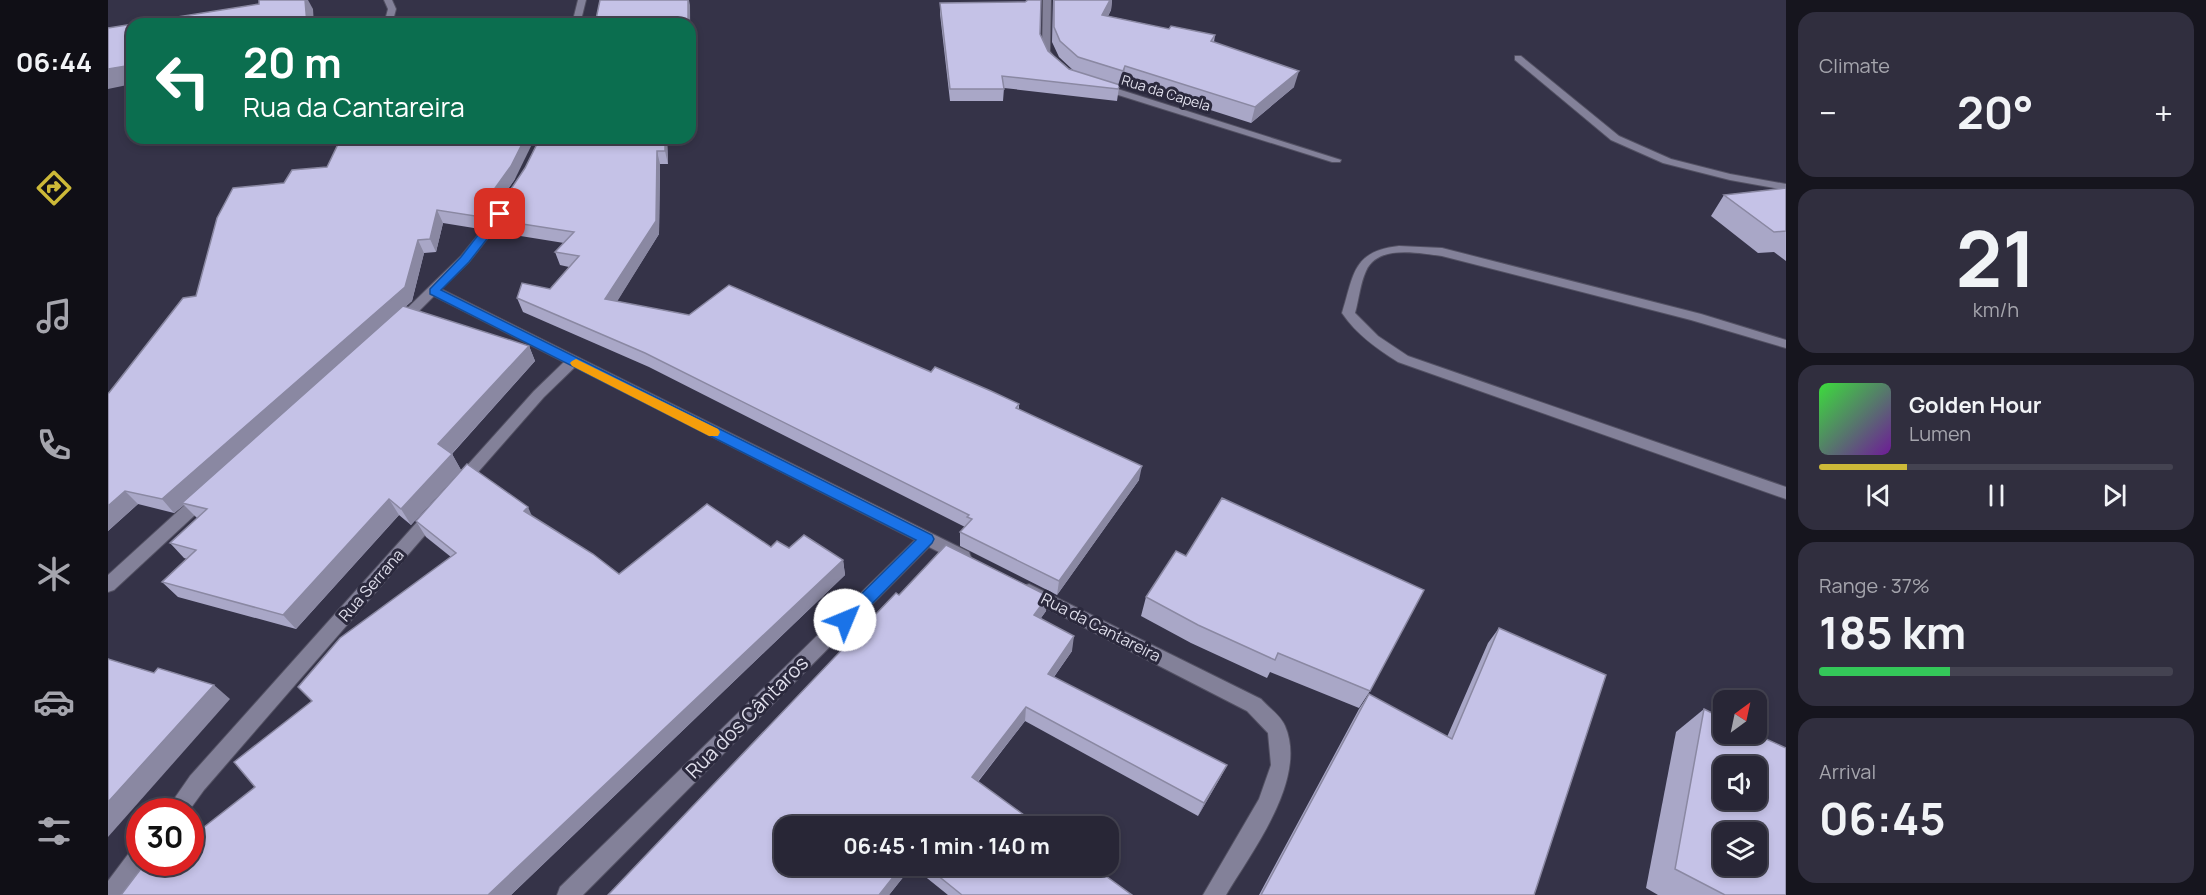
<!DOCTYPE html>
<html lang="en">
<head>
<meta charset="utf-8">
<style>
	body { margin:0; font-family:Manrope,sans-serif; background:#302e3e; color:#f1f3f6; height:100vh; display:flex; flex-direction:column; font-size:22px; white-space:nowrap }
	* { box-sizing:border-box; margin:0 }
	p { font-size:20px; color:#a5a5ad }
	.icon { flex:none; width:33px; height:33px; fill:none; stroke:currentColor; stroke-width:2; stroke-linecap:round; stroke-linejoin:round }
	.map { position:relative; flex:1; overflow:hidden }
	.drawer { display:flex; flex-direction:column; gap:12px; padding:12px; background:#16151e; width:420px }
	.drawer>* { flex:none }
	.guide { position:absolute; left:18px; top:18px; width:570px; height:126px; border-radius:18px; box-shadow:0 3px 9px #0003,0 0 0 2px #444351; background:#0b6e4f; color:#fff; overflow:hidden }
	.needle { width:39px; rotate:33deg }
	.buttons { position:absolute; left:1605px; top:690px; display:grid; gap:12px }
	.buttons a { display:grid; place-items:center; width:54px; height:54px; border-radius:12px; background:#282636; box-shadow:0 3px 9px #0003,0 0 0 2px #444351; font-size:30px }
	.speed { position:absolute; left:18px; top:798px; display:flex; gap:12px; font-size:30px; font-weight:700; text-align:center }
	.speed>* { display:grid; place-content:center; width:78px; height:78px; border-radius:50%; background:#282636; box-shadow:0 3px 9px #0003,0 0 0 2px #444351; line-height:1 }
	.speed .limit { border:9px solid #d22; background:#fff; color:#111 }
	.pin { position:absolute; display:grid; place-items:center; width:51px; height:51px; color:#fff; margin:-26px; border-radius:12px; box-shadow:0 3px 9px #0006 }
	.me { position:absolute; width:66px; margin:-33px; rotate:45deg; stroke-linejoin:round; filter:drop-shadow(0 0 4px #0008) }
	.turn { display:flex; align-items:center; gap:21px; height:126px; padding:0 18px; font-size:27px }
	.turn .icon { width:78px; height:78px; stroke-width:2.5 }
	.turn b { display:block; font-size:42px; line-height:51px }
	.big { font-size:45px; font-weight:700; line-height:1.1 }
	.drawer .card { flex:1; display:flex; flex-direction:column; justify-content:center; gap:9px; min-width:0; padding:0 21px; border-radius:18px; background:#302e3e }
	.drawer .dial { align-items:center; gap:0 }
	.dial b { font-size:78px; line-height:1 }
	.song { display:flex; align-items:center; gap:18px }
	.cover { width:72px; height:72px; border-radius:9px; background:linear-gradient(135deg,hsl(120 70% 55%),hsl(280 70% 35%)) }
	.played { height:6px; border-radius:3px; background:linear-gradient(90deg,#cdb938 25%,#444351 25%) }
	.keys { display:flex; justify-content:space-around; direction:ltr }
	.heat { display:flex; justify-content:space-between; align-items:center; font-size:33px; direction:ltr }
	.charge { height:9px; border-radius:4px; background:linear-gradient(90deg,#34c759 37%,#444351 0) }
	.trip { position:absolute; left:666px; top:816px; width:345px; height:60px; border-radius:18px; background:#282636; box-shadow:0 3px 9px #0003,0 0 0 2px #444351; font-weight:700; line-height:60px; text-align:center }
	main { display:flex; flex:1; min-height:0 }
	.tabs { display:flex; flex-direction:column; width:108px; justify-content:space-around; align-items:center; background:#100f16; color:#a5a5ad }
	.tabs .icon { width:42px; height:42px }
	.tabs .selected { color:#cdb938 }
	.tabs b { font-size:27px; color:#f1f3f6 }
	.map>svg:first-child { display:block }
</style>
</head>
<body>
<main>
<nav class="tabs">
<b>06:44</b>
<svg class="icon selected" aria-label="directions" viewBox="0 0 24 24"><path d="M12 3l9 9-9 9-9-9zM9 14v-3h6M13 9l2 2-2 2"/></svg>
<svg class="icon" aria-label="music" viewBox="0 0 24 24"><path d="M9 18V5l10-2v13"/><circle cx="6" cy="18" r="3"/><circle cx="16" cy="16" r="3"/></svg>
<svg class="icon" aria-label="phone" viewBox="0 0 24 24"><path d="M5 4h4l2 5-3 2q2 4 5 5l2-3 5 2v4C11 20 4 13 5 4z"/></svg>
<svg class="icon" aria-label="climate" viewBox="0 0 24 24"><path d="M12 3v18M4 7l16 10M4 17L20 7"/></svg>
<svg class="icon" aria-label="car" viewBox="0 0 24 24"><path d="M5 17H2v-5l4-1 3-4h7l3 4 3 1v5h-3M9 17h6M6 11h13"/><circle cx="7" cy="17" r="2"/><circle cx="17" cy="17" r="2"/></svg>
<svg class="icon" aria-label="filters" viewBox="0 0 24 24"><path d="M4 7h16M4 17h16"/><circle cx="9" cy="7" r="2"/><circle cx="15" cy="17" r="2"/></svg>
</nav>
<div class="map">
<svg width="1678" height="895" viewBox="0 0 1678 895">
	<rect width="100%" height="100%" fill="#353348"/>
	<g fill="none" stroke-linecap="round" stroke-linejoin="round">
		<defs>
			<g id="service">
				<polygon points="276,0 284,0 288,9 284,24 276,24 280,9"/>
				<polygon points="1407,56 1413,56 1511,136 1563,159 1622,174 1678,184 1678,190 1622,180 1555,163 1503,140 1407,60"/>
				<path d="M 1291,246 L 1334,248 L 1593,314 L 1678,340 L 1678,348 L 1583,320 L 1334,256 C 1311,253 1270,244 1258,271 C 1252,284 1251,299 1247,313 L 1270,336 L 1300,356 L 1678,487 L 1678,499 L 1290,362 C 1269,349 1248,334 1234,313 C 1246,275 1244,251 1291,246 Z"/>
			</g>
			<g id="minor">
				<polygon points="470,0 478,0 472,24 464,24"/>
				<polygon points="935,0 943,0 942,51 950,64 945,67 942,66 934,51"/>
				<polygon points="988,84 994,84 1233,160 1232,162 1224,162 988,88"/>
				<polygon points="397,206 401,207 401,211 361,262 333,289 861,552 863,557 861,562 855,564 821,547 475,895 449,895 452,887 807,540 467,367 436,397 357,487 347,487 344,483 347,479 426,391 456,362 326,296 296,326 286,326 284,323 353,256 393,207"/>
				<polygon points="96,491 102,493 104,497 102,501 6,590 0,592 0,575 90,493"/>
				<polygon points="325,509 331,511 333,515 331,519 96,790 80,812 57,812 82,776 319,511"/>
				<path d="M 921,584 L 1153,699 C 1160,707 1173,716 1177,726 C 1200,779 1144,851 1118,895 L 1095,895 L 1151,799 L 1163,765 L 1160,733 L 1139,711 L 915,596 L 912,591 L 915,586 Z"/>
				<polygon points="32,847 32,862 40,862 40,865 17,895 0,895 0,881 24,849"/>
			</g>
		</defs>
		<use href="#service" stroke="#535163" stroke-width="2"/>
		<use href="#minor" stroke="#535163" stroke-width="2"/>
		<use href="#service" fill="#838199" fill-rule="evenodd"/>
		<use href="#minor" fill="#838199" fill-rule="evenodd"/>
	</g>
	<g fill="#a9a7c7">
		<polygon points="945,0 1004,0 1003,10 1000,16 1061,29 1107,35 1106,42 1186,87 1143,123 1015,82 1013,87 1011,87 1009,101 896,88 895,101 842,101 832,14 832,3 932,34 940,51 961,69 966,71 951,57 944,42"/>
		<polygon points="432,138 567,138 559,139 560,164 552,164 551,234 509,301 823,372 911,404 911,410 1031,480 949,595 852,546 852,532 857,527 541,367 415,312 409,298 442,289 461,267 452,265 447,252 456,243 388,232 383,219 417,168"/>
		<polygon points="407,179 372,229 335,223 328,252 316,253 304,301 297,307 421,346 427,361 344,454 353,470 303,525 291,515 188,629 70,597 54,582 79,559 76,558 62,543 89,518 76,505 66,513 30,504 0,531 0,394 88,296"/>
		<polygon points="1678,188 1678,261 1666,252 1650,253 1603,216 1616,195"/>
		<polygon points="424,516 511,574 663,547 681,548 735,560 737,575 403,895 13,895 82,862 343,557 318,537 308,521"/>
		<polygon points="791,595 938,611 933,618 964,651 946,677 1119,765 1112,778 1090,816 917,721 870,782 676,866 984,866 1024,895 840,895 804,866 781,895 500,895"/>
		<polygon points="1038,597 1262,691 1251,708 1162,672 1159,678 1083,643 1033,616"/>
		<polygon points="1391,628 1426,895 1151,895 1251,709 1261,694 1339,737 1380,643"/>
		<polygon points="1596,709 1678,895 1550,895 1538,888 1568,732"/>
	</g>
	<g fill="#8a88a2">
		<polygon points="197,0 200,0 205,9 206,24 199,24"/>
		<polygon points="580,0 581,0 582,5 583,126 582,24 580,24"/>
		<polygon points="1002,0 1004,0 1003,10 993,30 994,15"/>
		<polygon points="24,65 24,84 0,89 0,69"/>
		<polygon points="1017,66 1015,82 1013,87 1015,71"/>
		<polygon points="1191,71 1186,87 1143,123 1147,107"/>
		<polygon points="417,138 427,138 407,179 372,229 367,216"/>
		<polygon points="557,138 559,138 559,139 560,164 557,151"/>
		<polygon points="549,151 552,164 551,234 502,313 497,299"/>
		<polygon points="329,210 335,223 328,252 322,239"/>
		<polygon points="310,240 316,253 304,301 77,503 74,503 76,505 66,513 54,499"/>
		<polygon points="421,346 427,361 339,459 330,444"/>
		<polygon points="344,454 353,470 303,525 293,509"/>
		<polygon points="1034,466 1031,480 949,595 951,581"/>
		<polygon points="17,491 30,504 0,531 0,506"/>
		<polygon points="281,499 291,515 188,629 175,615"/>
		<polygon points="420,507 427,523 416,511"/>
		<polygon points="735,560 737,575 403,895 380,895"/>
		<polygon points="940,596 938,611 925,629 926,615"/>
		<polygon points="966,636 964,651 938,688 940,674"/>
		<polygon points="106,685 122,699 0,837 0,802"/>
		<polygon points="918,707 917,721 863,790 864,777"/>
		<polygon points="1119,765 1112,778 1090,816 1096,803"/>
		<polygon points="794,866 804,866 781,895 771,895"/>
	</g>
	<g fill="#c5c2e7" stroke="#8a88a2" stroke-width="1.5" fill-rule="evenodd">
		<polygon points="151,0 197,0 199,24 24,24 24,65 0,69 0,28 151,4"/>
		<polygon points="492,0 580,0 580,24 487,24"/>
		<polygon points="920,0 933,0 932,34 940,51 961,69 1012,85 1010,89 894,76 896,89 842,89 832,3 917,2"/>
		<polygon points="946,0 1002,0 994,15 1061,29 1063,26 1107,35 1103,41 1191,71 1147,107 1017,66 1015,71 970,57 952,41 946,27"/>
		<polygon points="233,138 417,138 403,166 367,216 329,210 322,239 310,240 297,287 54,499 17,491 0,506 0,394 75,298 88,296 109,218 125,188 176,183 184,170 219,167"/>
		<polygon points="432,138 557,138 557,151 549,151 548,221 497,299 581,315 621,285 823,372 827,367 883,391 911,404 908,408 1034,466 951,581 852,532 864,519 859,517 861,515 537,353 409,298 414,283 442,289 471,256 447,252 466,232 383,219 417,168"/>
		<polygon points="1678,188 1678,231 1666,232 1616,195"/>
		<polygon points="295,306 421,346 330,444 344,454 293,509 281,499 175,615 54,582 88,550 62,543 99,509 74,503"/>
		<polygon points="359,464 420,507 416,511 485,554 511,574 599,504 663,547 669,541 681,548 696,535 735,560 380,895 13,895 38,862 48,862 49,864 51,862 82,862 82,838 147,787 126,762 204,701 190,687 232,638 348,553 308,521"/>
		<polygon points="1114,498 1316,590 1262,691 1170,653 1167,660 1090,625 1038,597 1068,551 1078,556"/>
		<polygon points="838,545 940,596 926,615 966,636 940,674 1119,765 1096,803 918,707 864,777 931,826 676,826 676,866 794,866 771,895 500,895 788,593 791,595"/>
		<polygon points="1391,628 1498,675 1426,895 1153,895 1261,694 1344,739"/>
		<polygon points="0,659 46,673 50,668 106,685 0,802"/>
		<path d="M 1596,709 L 1616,719 L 1616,734 L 1647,734 L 1678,748 L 1678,895 L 1617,895 L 1567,869 ZM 1616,766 L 1648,766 L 1648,800 L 1616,800 ZM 1616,832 L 1648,832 L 1648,866 L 1616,866 Z"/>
		<polygon points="818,866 984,866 1024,895 854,895"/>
	</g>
	<polygon fill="#1a73e8" stroke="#114b97" stroke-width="1.5" points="392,211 396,212 396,217 361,262 333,290 824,535 826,539 824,543 743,625 737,627 732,625 729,620 732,615 808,540 322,294 322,289 353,257 388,212"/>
	<polygon fill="#f59e0b" points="468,359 610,429 612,432 610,436 601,436 464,366 462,363 464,361"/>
	<g text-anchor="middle" stroke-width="6" stroke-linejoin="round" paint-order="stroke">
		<g font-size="14" fill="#dfdeeb" stroke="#2b293d">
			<text transform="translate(1058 93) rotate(17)" y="5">Rua da Capela</text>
		</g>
		<g font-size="16" fill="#dfdeeb" stroke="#2b293d">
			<text transform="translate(263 585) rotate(-49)" y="6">Rua Serrana</text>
			<text transform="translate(993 627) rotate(27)" y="6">Rua da Cantareira</text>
		</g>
		<g font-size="20" fill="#dfdeeb" stroke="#2b293d">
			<text transform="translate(639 717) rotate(-45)" y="7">Rua dos Cântaros</text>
		</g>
	</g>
</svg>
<div class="buttons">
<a><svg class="needle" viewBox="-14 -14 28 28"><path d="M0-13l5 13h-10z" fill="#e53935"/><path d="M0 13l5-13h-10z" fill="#a5a5ad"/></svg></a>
<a><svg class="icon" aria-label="sound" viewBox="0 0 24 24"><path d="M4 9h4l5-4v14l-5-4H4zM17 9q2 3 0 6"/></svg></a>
<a><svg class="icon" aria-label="layers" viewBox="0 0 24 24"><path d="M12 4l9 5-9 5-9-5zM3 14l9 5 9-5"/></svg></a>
</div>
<div class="speed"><div class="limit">30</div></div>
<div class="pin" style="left:392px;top:214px;background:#d93025"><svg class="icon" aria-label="arrive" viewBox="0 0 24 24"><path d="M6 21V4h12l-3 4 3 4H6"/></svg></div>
<svg class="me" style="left:737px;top:620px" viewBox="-20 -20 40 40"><circle r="19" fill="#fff"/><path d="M0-13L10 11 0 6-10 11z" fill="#1a73e8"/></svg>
<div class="trip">06:45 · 1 min · 140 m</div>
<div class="guide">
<div class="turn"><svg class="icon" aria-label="left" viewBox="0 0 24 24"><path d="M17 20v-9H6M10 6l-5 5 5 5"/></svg><div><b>20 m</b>Rua da Cantareira</div></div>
</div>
</div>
<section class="drawer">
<div class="card"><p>Climate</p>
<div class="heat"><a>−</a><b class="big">20°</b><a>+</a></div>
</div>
<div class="card dial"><b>21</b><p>km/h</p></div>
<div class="card">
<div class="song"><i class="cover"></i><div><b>Golden Hour</b><p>Lumen</p></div></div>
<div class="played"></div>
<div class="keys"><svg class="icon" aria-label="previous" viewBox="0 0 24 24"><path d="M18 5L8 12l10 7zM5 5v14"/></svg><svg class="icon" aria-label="pause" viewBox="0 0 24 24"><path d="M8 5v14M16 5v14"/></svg><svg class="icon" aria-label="next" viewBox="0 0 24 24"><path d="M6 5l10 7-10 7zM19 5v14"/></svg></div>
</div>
<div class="card"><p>Range · 37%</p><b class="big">185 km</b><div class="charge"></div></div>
<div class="card"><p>Arrival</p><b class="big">06:45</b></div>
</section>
</main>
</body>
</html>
